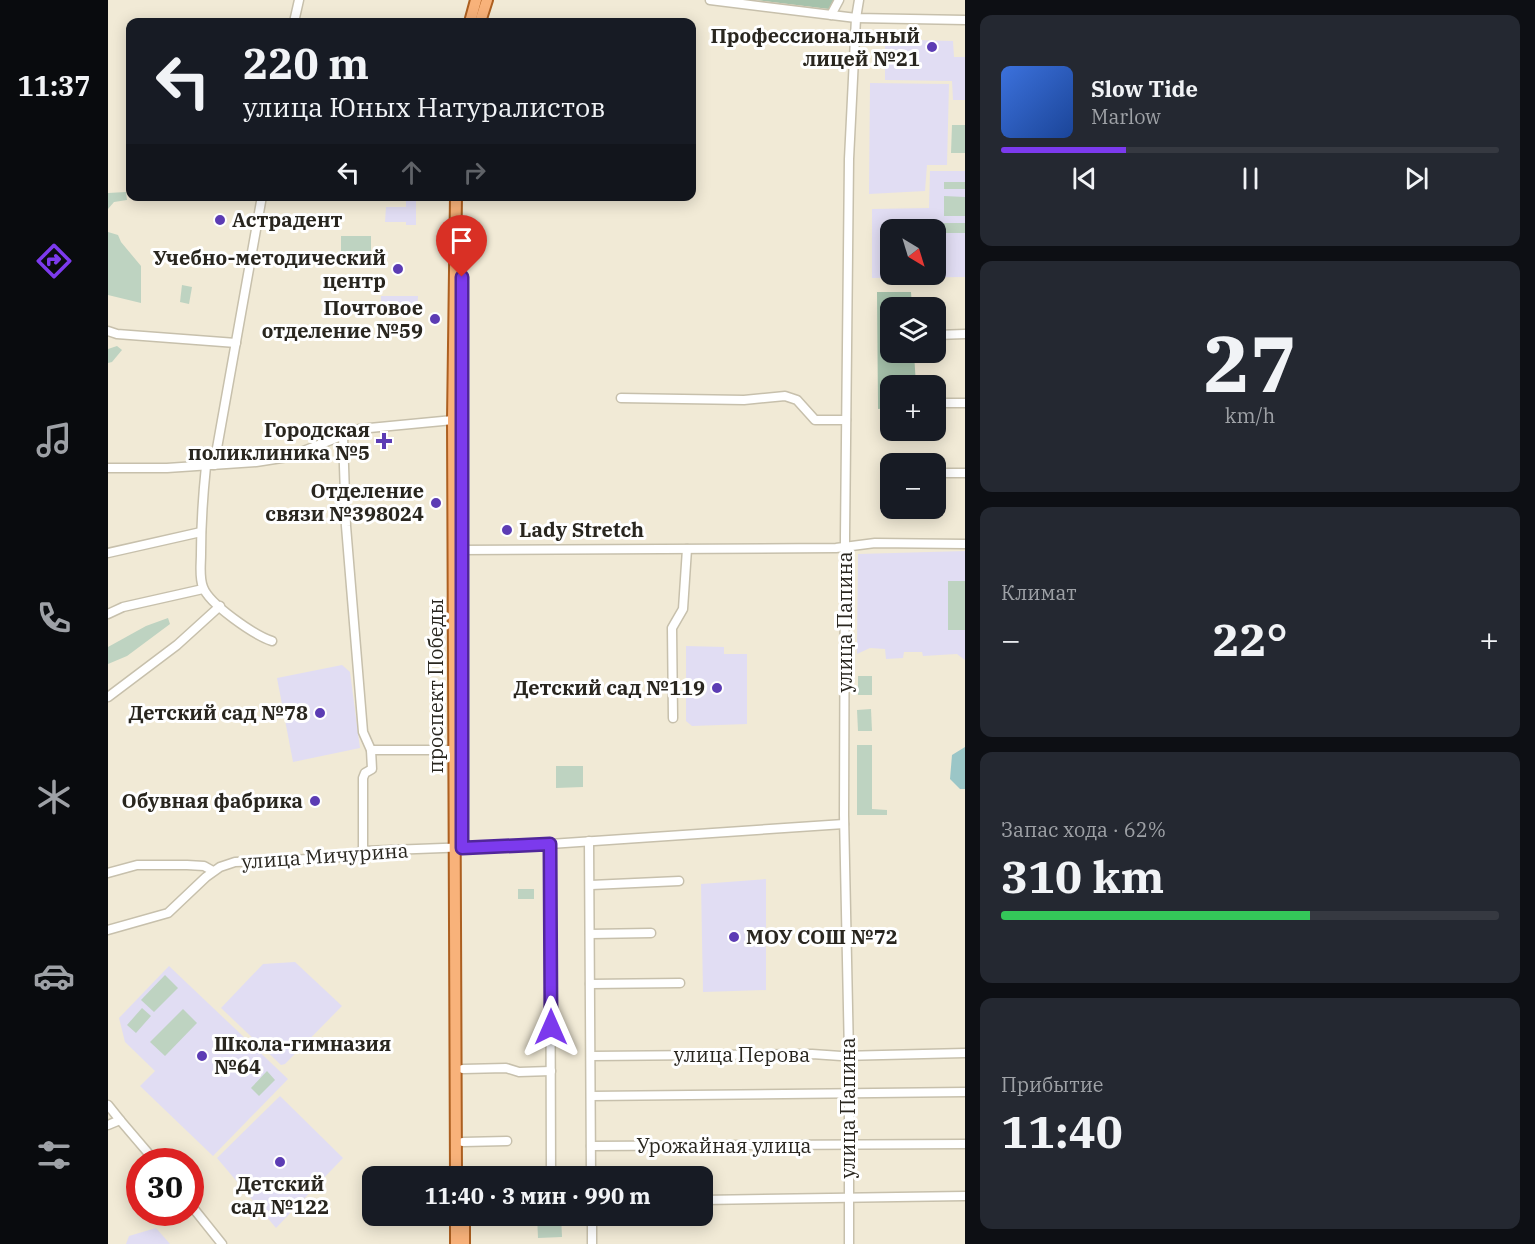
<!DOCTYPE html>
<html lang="ru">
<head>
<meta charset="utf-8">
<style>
	body { margin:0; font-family:"IBM Plex Serif",serif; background:#242831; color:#f1f3f6; height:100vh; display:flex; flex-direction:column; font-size:22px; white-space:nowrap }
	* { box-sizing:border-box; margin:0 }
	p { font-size:20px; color:#9ea1a6 }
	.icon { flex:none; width:33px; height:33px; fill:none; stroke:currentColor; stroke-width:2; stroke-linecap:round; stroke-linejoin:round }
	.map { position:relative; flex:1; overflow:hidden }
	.details { display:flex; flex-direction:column; gap:15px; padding:15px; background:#0d0f14; width:570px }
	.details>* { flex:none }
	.top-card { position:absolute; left:18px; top:18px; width:570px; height:183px; border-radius:12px; box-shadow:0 3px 15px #0003; background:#171b24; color:#f1f3f6; overflow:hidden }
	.needle { width:39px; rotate:142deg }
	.controls { position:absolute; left:772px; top:219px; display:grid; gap:12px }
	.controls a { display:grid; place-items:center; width:66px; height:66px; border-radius:12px; background:#171b24; box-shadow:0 3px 15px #0003; font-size:30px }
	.speed { position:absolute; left:18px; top:1148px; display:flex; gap:12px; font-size:30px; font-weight:700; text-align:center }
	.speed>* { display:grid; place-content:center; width:78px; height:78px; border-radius:50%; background:#171b24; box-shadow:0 3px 15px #0003; line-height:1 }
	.speed .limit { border:9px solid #d22; background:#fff; color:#111 }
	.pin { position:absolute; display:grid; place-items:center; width:51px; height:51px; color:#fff; margin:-62px -26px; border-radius:50% 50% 50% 0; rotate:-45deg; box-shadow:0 0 6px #0007 }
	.pin .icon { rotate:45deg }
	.me { position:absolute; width:66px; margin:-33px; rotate:0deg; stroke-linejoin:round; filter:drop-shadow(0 0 4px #0008) }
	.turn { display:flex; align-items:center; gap:21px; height:126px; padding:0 18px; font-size:27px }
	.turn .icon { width:78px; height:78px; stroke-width:2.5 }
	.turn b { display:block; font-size:42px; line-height:51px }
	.lanes { display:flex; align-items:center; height:57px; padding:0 18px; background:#0003; justify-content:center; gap:30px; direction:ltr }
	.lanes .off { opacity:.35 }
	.big { font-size:45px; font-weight:700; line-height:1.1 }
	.details .card { flex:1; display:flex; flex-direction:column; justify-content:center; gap:9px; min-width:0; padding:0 21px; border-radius:12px; background:#242831 }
	.details .dial { align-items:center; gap:0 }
	.dial b { font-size:78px; line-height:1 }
	.song { display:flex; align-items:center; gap:18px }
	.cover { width:72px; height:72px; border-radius:9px; background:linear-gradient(135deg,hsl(220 70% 55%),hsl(220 70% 35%)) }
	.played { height:6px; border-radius:3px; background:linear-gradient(90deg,#7c3aed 25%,#363941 25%) }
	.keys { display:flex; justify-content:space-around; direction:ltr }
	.heat { display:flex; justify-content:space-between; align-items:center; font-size:33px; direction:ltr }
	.charge { height:9px; border-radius:4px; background:linear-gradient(90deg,#34c759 62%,#363941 0) }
	.trip { position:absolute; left:254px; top:1166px; width:351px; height:60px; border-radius:12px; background:#171b24; box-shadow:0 3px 15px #0003; font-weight:700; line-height:60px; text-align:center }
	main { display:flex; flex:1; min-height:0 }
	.dock { display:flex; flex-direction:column; width:108px; justify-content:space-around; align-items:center; background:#090b0e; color:#9ea1a6 }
	.dock .icon { width:42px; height:42px }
	.dock .selected { color:#7c3aed }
	.dock b { font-size:27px; color:#f1f3f6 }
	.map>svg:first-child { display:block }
</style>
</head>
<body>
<main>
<nav class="dock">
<b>11:37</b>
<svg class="icon selected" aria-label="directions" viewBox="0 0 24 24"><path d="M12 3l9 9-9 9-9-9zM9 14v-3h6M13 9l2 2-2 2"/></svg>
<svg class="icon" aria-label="music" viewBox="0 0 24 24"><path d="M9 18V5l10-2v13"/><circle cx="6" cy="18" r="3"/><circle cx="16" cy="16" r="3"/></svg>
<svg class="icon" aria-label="phone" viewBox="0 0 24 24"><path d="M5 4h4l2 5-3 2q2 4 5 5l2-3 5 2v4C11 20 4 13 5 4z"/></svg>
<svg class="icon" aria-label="climate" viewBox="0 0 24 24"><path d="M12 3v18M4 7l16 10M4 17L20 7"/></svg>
<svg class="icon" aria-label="car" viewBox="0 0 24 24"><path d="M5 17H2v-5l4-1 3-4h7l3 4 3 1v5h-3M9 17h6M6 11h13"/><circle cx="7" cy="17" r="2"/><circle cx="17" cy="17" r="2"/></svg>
<svg class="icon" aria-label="filters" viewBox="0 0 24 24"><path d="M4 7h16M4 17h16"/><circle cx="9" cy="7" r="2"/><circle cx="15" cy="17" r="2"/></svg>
</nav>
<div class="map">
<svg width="857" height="1244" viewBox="0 0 857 1244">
	<rect width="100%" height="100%" fill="#f1ead6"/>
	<g fill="#e1ddf3" fill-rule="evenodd">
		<polygon points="777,33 803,33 804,40 845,41 846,57 857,57 857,100 845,100 844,81 777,80"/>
		<polygon points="762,83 841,84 839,165 819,165 817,191 761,194"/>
		<path d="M 822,171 L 857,171 L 857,277 L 764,278 L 764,209 L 821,208 ZM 783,230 L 828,230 L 828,274 L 783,274 Z"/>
		<polygon points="298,197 308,197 308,225 298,225 298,222 277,222 278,207 298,207"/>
		<polygon points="398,197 398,196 443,197 443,200 398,200"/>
		<polygon points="273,296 310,296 309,309 273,309"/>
		<polygon points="857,551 857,660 849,654 815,656 814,652 796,652 795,658 778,659 777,649 762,648 749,654 750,554"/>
		<polygon points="578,646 616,647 616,654 639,654 639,724 584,726 578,721"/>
		<polygon points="234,665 242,672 252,748 185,762 169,678"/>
		<polygon points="658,879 658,990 595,992 593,884"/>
		<polygon points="187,962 234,1006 177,1064 173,1065 113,1008 155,964"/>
		<polygon points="61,966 180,1079 105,1156 32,1086 47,1071 17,1042 11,1018"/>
		<polygon points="172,1096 235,1158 168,1228 109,1158"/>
		<polygon points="48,1228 62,1244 18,1244 21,1236"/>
	</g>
	<g fill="#bed3c1">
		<polygon points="844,125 857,125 857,153 843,153"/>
		<rect x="836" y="182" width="21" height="7"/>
		<polygon points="18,192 19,200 6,202 0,209 0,193"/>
		<polygon points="836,196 857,197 857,216 836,216"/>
		<rect x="835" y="223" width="22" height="10"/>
		<polygon points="0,232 10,235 13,242 33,266 33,303 0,295"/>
		<rect x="233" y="236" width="30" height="21"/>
		<polygon points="74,285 84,287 81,304 72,302"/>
		<polygon points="9,346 14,350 4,362 0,363 0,349"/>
		<rect x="840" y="581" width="17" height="49"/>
		<polygon points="60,618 62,624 19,656 0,664 0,647 38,626"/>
		<rect x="750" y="676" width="14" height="19"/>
		<polygon points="763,709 764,731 750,731 749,710"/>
		<polygon points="749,745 764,745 764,809 779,810 779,815 749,815"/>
		<polygon points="448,766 475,766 475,787 448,788"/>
		<rect x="410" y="889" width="16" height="10"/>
		<polygon points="57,975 70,988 46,1012 33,1000"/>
		<polygon points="34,1008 43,1016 28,1033 19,1025"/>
		<polygon points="75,1009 89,1023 57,1056 42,1042"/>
		<polygon points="159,1071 167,1080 151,1096 143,1088"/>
		<polygon points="429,1215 453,1215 454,1237 430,1238"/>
	</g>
	<g fill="#a6c2ab">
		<polygon points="649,0 730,0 729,10"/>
		<polygon points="769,292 803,292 804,307 783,308 783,352 806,353 808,385 783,386 783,408 770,409"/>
	</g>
	<polygon fill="#9bc6c7" points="857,747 857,789 852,789 842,779 844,755"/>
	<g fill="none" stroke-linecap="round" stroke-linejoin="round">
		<defs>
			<g id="minor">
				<polyline points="602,0 748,18 857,20"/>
				<polyline points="723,15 731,0"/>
				<polyline points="186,22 191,0"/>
				<polyline points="0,331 9,334 128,343"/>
				<polyline points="828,335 857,334"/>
				<polyline points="513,398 636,400 677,396 689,400 707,420 738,420"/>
				<polyline points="828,403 857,403"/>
				<polyline points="235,436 238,526 255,732 263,750 264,769 257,773 255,778 255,851"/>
				<polyline points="106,465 154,196"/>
				<path d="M 98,466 C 95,495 93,525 93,554 C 93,565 91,577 95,587 C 101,604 146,635 164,641"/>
				<polyline points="0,468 59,468 148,462 180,457 251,429 345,420"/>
				<polyline points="828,473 857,473"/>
				<polyline points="349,550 728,548 767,543 857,544"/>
				<polyline points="0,553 93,532"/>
				<polyline points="0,614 15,607 95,589"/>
				<polyline points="0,697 69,645 112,606"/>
				<polyline points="565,718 564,628 575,609 579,549"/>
				<polyline points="263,750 345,750"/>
				<polyline points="481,841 483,1176"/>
				<polyline points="442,844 443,1176"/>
				<polyline points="0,873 29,865 79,865 96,866 105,871"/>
				<polyline points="483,885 571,881"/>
				<polyline points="0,930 60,913 98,877 112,867 127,862 228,858 255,851 442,844 736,824"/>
				<polyline points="482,934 543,933"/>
				<polyline points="482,984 572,983"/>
				<polyline points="483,1056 704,1054 733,1056 857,1053"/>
				<polyline points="355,1069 398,1068 411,1072 443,1071"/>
				<polyline points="483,1096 857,1092"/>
				<polyline points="0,1105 12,1120 0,1125"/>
				<polyline points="12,1120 47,1161"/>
				<polyline points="355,1142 399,1141"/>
				<polyline points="483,1146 857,1144"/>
				<polyline points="594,1200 857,1196"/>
				<polyline points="82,1204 114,1244"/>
				<polyline points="484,1215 484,1244"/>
				<polyline points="741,1244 741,1056 736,815 737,536 741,159 748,18 751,0"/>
			</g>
			<g id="major">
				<polyline points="362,22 368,0"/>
				<polyline points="372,22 379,0"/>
				<polyline points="348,196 345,420 348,1176"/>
				<polyline points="353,381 354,846"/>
				<polyline points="356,1215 356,1244"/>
				<polyline points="348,1244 348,1215"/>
			</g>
		</defs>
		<use href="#minor" stroke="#c7c0ac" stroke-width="11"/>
		<use href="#major" stroke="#ac5f20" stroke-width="14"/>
		<use href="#minor" stroke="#fff" stroke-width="8"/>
		<use href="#major" stroke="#f8b27a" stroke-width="10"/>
	</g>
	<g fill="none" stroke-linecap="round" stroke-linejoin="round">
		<defs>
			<polyline id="route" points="354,277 354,848 442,844 443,1027"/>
		</defs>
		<use href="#route" stroke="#51269a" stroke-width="15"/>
		<use href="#route" stroke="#7c3aed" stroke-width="10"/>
	</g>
	<g fill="#5c3cb4" stroke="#fff" stroke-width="2">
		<circle cx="824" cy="47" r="6"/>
		<circle cx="112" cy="220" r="6"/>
		<circle cx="290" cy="269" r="6"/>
		<circle cx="327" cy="319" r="6"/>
		<path d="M273 432h6v6h6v6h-6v6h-6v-6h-6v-6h6z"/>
		<circle cx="328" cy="503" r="6"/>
		<circle cx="399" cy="530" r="6"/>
		<circle cx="609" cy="688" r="6"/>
		<circle cx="212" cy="713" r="6"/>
		<circle cx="207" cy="801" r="6"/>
		<circle cx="626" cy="937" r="6"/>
		<circle cx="94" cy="1056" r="6"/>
		<circle cx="172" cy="1162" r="6"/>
	</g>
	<g text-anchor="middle" stroke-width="6" stroke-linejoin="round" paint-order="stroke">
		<g font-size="20" font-weight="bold" fill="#29261f" stroke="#fff" text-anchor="end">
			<text x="812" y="43">Профессиональный<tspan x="812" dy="23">лицей №21</tspan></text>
			<text x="124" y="227" text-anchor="start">Астрадент</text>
			<text x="278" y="265">Учебно-методический<tspan x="278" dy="23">центр</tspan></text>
			<text x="315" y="315">Почтовое<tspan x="315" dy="23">отделение №59</tspan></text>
			<text x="262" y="437">Городская<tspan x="262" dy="23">поликлиника №5</tspan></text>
			<text x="316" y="498">Отделение<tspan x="316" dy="23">связи №398024</tspan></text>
			<text x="411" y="537" text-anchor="start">Lady Stretch</text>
			<text x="597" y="695">Детский сад №119</text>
			<text x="200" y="720">Детский сад №78</text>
			<text x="195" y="808">Обувная фабрика</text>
			<text x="638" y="944" text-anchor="start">МОУ СОШ №72</text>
			<text x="106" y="1051" text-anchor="start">Школа-гимназия<tspan x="106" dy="23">№64</tspan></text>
			<text x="172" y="1191" text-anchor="middle">Детский<tspan x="172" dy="23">сад №122</tspan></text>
		</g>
		<g font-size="20" fill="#29261f" stroke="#fff">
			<text transform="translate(737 622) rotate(-90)" y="7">улица Папина</text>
			<text transform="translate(328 686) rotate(-90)" y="7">проспект Победы</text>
			<text transform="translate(217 856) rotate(-4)" y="7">улица Мичурина</text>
			<text x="634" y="1062">улица Перова</text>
			<text transform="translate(740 1108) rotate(-90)" y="7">улица Папина</text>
			<text x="616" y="1153">Урожайная улица</text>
		</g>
	</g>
</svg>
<div class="controls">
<a><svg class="needle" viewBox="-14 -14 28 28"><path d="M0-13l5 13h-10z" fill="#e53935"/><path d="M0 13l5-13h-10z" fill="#9ea1a6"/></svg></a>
<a><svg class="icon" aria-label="layers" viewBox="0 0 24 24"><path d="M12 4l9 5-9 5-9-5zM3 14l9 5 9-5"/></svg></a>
<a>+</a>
<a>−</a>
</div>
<div class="speed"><div class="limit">30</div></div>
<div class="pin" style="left:354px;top:277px;background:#d93025"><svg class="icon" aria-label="arrive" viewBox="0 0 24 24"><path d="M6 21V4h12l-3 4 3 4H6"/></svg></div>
<svg class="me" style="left:443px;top:1027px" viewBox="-20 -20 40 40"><path d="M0-17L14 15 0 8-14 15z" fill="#7c3aed" stroke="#fff" stroke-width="4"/></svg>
<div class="trip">11:40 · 3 мин · 990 m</div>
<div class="top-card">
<div class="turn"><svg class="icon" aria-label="left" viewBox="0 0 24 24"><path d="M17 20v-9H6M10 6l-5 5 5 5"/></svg><div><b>220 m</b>улица Юных Натуралистов</div></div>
<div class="lanes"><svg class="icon" aria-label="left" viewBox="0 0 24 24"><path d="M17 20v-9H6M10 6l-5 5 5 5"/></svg><svg class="icon off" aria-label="ahead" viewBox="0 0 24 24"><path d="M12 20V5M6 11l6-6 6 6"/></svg><svg class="icon off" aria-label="right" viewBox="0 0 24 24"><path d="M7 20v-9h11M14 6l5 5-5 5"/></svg></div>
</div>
</div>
<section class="details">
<div class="card">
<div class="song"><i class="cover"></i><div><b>Slow Tide</b><p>Marlow</p></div></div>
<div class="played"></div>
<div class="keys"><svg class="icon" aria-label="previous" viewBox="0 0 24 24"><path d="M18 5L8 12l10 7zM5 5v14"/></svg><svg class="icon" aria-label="pause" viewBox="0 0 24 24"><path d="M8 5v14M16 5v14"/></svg><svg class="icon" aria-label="next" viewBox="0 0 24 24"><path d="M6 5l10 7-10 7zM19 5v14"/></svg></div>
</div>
<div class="card dial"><b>27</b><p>km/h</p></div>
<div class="card"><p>Климат</p>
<div class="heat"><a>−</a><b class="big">22°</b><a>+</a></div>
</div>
<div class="card"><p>Запас хода · 62%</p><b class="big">310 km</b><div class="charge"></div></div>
<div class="card"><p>Прибытие</p><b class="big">11:40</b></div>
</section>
</main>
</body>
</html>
